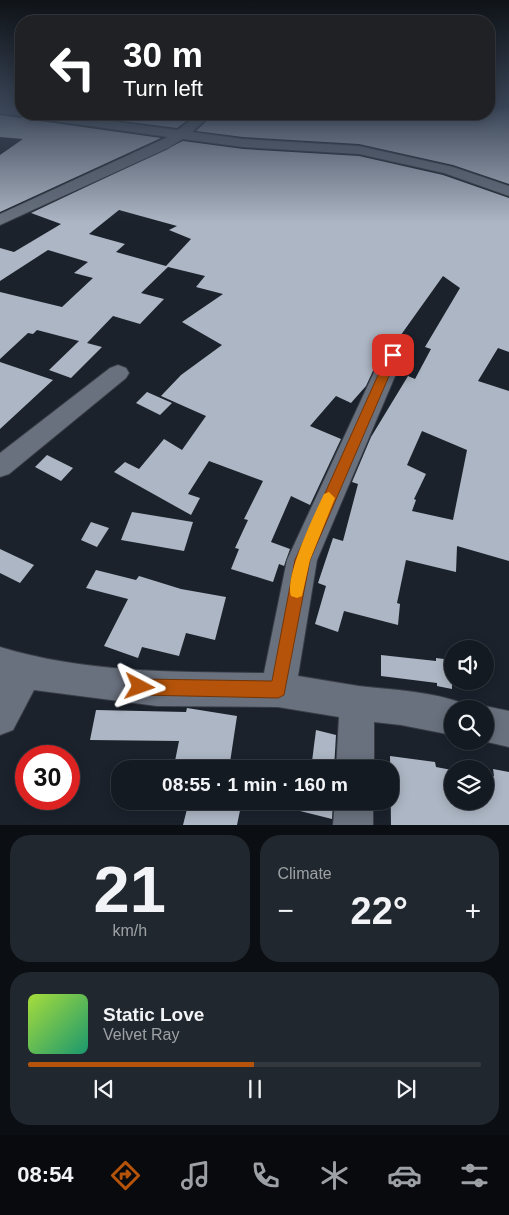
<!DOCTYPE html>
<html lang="en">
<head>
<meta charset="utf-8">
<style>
	body { margin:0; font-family:Helvetica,sans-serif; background:#21272e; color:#f1f3f6; height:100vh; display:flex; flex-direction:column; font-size:19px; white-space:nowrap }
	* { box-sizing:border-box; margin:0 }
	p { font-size:16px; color:#9da1a5 }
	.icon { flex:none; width:28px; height:28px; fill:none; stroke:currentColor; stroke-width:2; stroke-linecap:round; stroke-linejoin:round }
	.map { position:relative; height:825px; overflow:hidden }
	.drawer { display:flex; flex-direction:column; gap:10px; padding:10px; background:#0b0e12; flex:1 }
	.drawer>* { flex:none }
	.hud { position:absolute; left:15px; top:15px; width:480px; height:105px; border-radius:20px; box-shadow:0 2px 12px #0003,0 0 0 1px #33383f; background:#202124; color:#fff; overflow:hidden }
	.tools { position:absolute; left:444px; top:640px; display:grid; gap:10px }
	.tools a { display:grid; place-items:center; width:50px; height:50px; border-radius:50%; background:#141a21; box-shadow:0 2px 12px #0003,0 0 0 1px #33383f; font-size:25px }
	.speed { position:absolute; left:15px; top:745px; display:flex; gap:10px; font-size:25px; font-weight:700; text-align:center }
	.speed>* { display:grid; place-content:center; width:65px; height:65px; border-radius:50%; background:#141a21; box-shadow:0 2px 12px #0003,0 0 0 1px #33383f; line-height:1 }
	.speed .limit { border:8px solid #d22; background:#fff; color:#111 }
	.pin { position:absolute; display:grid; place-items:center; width:42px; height:42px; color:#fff; margin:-21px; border-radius:10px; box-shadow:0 2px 8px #0006 }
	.me { position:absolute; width:55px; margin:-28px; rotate:94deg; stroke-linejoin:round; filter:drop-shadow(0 0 4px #0008) }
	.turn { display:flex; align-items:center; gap:18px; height:105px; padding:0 25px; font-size:22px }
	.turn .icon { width:65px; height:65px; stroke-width:2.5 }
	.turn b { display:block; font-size:35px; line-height:42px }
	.big { font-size:38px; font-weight:800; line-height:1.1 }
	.drawer .card { flex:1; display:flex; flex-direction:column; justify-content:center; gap:8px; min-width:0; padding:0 18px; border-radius:20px; background:#21272e }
	.drawer .dial { align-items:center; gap:0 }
	.dial b { font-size:65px; line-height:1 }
	.song { display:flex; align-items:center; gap:15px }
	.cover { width:60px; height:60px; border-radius:8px; background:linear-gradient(135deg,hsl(80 70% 55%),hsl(160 70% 35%)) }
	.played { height:5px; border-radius:2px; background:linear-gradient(90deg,#b45309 50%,#33383f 50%) }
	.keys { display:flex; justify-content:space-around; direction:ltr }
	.heat { display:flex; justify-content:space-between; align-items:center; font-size:28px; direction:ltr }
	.drawer .tiles { flex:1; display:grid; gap:10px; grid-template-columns:1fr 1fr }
	.card:last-child { grid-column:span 2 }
	.trip { position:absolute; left:111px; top:760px; width:288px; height:50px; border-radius:20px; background:#141a21; box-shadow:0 2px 12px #0003,0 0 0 1px #33383f; font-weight:800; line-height:50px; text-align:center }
	.tabs { display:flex; height:80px; justify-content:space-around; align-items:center; background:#080a0d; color:#9da1a5 }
	.tabs .icon { width:35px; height:35px }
	.tabs .on { color:#b45309 }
	.tabs b { font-size:22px; color:#f1f3f6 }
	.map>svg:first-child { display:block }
</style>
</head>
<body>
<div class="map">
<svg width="509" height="825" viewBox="0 0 509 825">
	<rect width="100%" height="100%" fill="#1b222c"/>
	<g fill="#adb6c4" fill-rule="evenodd">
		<polygon points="489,107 509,107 509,184 453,165 359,144 243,137 196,131 214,114 489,114"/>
		<polygon points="135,114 196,114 177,128 122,121"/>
		<polygon points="0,115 21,118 26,116 33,120 161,138 0,212 0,155 23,139 0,137"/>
		<path d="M 183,141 L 243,149 L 359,156 L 443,175 L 509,198 L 509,352 L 498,348 L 478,381 L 509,391 L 509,561 L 457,546 L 456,572 L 406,560 L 397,603 L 400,604 L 398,625 L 344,611 L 338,632 L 315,624 L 326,586 L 318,583 L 333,538 L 343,541 L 358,484 L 352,482 L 371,437 L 408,376 L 415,379 L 431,349 L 425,347 L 460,288 L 443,276 L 393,346 L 383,349 L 366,386 L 351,403 L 336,396 L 310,426 L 341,439 L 310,505 L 291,496 L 271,542 L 290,549 L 284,566 L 279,564 L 273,582 L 231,569 L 239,549 L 235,548 L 248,520 L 244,519 L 263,481 L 209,461 L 188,494 L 200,498 L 191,515 L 114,472 L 125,462 L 139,469 L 164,439 L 182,450 L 206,416 L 161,396 L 181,375 L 222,345 L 182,322 L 223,294 L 196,287 L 205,276 L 168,267 L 141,293 L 164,299 L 140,324 L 113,316 L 87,343 L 102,347 L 71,378 L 49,370 L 79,341 L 37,330 L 33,334 L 28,333 L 0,359 L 0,292 L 62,307 L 93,278 L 74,273 L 88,262 L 48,250 L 0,281 L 0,248 L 14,252 L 61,224 L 31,213 ZM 119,210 L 177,226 L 169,230 L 191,239 L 166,266 L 116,252 L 125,244 L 89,234 ZM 422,431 L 467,450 L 453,520 L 412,511 L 416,500 L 414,499 L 426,474 L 407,465 Z"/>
		<polygon points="0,362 53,380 0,429"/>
		<polygon points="147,392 172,403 160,415 136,403"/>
		<polygon points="47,455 73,468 61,481 35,467"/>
		<polygon points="132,512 193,522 184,551 121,540"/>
		<polygon points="91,522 109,528 97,547 81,540"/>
		<polygon points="0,549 34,565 20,583 0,573"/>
		<polygon points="96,570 136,580 139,576 181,589 226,597 215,640 186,633 179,656 142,647 138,658 104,646 128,599 86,588"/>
		<polygon points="381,655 436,661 436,658 452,660 452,689 437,686 437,683 381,676"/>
		<polygon points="187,708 237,716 229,769 216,769 175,761 179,741 90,740 96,710 186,712"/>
		<polygon points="316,730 336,735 334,769 311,769"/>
		<polygon points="390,756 435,762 436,767 452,770 452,801 485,801 485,775 494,776 493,769 509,772 509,825 391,825"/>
		<polygon points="189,801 242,801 237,825 183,825"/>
		<polygon points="285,801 333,801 332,819 284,807"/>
	</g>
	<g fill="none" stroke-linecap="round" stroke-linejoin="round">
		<defs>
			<g id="street">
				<polygon points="0,107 21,108 21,114 26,114 21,116 0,113"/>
				<polygon points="27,114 58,114 178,130 199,114 212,114 192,132 243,139 359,146 453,167 509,186 509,196 444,173 359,154 243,147 183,139 168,148 0,225 0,214 168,137 33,118"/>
				<path d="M 393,348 L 401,350 L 404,355 L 317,560 L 298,676 C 318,679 338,683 359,686 C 394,690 431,691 465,704 L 466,709 L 452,709 L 452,735 L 401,725 L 374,722 L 374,769 L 336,769 L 339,717 L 278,707 L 157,706 L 34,690 L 13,730 L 0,735 L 0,647 C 85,673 176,672 264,673 L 287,560 L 382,355 L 385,350 Z"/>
				<polygon points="118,365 126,368 129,373 126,378 9,474 0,477 0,453 110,368"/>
				<polygon points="485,706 509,711 509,747 483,741 485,709 479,709"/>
				<polygon points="335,801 373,801 373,825 333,825"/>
			</g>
		</defs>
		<use href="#street" stroke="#383d46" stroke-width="2"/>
		<use href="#street" fill="#69717e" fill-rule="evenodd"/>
	</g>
	<linearGradient id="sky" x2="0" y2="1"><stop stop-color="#0f1318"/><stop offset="0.48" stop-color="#394456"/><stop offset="1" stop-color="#394456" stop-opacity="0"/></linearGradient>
	<rect width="509" height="223" fill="url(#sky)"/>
	<polygon fill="#b45309" stroke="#753606" points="393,351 398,355 310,560 284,695 278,698 140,695 134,693 132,687 134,681 140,679 272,681 295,560 387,355"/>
	<path fill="#f59e0b" d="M 329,492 L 335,498 L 310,560 L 302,596 L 297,598 L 291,596 C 284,577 315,513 324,494 Z"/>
</svg>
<div class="tools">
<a><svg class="icon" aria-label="sound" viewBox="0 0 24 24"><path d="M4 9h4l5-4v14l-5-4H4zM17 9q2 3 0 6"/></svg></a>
<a><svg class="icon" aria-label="search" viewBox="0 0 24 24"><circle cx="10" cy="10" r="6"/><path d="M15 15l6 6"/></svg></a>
<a><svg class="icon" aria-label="layers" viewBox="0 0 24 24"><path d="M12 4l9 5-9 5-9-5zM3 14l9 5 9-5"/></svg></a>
</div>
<div class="speed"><div class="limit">30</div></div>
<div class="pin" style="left:393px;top:355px;background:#d93025"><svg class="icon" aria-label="arrive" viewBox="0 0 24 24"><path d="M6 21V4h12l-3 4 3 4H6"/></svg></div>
<svg class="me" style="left:140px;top:687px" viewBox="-20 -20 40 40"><path d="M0-17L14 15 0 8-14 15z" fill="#b45309" stroke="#fff" stroke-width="4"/></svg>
<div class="trip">08:55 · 1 min · 160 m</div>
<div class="hud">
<div class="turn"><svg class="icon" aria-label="left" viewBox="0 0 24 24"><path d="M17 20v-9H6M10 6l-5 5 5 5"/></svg><div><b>30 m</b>Turn left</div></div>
</div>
</div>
<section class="drawer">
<div class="tiles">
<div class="card dial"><b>21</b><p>km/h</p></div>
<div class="card"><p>Climate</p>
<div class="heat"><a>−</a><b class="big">22°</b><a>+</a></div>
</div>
<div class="card">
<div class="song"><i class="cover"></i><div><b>Static Love</b><p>Velvet Ray</p></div></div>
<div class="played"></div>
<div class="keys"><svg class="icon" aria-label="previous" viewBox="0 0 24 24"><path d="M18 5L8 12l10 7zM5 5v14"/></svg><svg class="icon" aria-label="pause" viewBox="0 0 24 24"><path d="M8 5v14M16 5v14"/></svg><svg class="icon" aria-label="next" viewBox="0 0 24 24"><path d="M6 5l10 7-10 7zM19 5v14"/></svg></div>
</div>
</div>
</section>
<nav class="tabs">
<b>08:54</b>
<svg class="icon on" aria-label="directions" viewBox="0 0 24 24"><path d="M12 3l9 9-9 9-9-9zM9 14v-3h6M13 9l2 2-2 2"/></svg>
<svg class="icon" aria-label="music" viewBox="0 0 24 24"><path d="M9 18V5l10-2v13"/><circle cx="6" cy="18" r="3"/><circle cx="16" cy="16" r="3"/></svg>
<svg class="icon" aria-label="phone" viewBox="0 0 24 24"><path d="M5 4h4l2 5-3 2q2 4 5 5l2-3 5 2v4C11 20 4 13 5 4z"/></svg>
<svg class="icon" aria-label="climate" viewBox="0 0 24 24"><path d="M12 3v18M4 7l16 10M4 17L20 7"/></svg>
<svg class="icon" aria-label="car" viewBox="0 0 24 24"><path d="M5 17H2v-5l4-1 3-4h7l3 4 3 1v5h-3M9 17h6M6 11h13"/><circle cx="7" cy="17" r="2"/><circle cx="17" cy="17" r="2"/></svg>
<svg class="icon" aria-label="filters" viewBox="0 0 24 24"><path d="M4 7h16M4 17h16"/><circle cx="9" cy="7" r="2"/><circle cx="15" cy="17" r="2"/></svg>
</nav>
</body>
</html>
